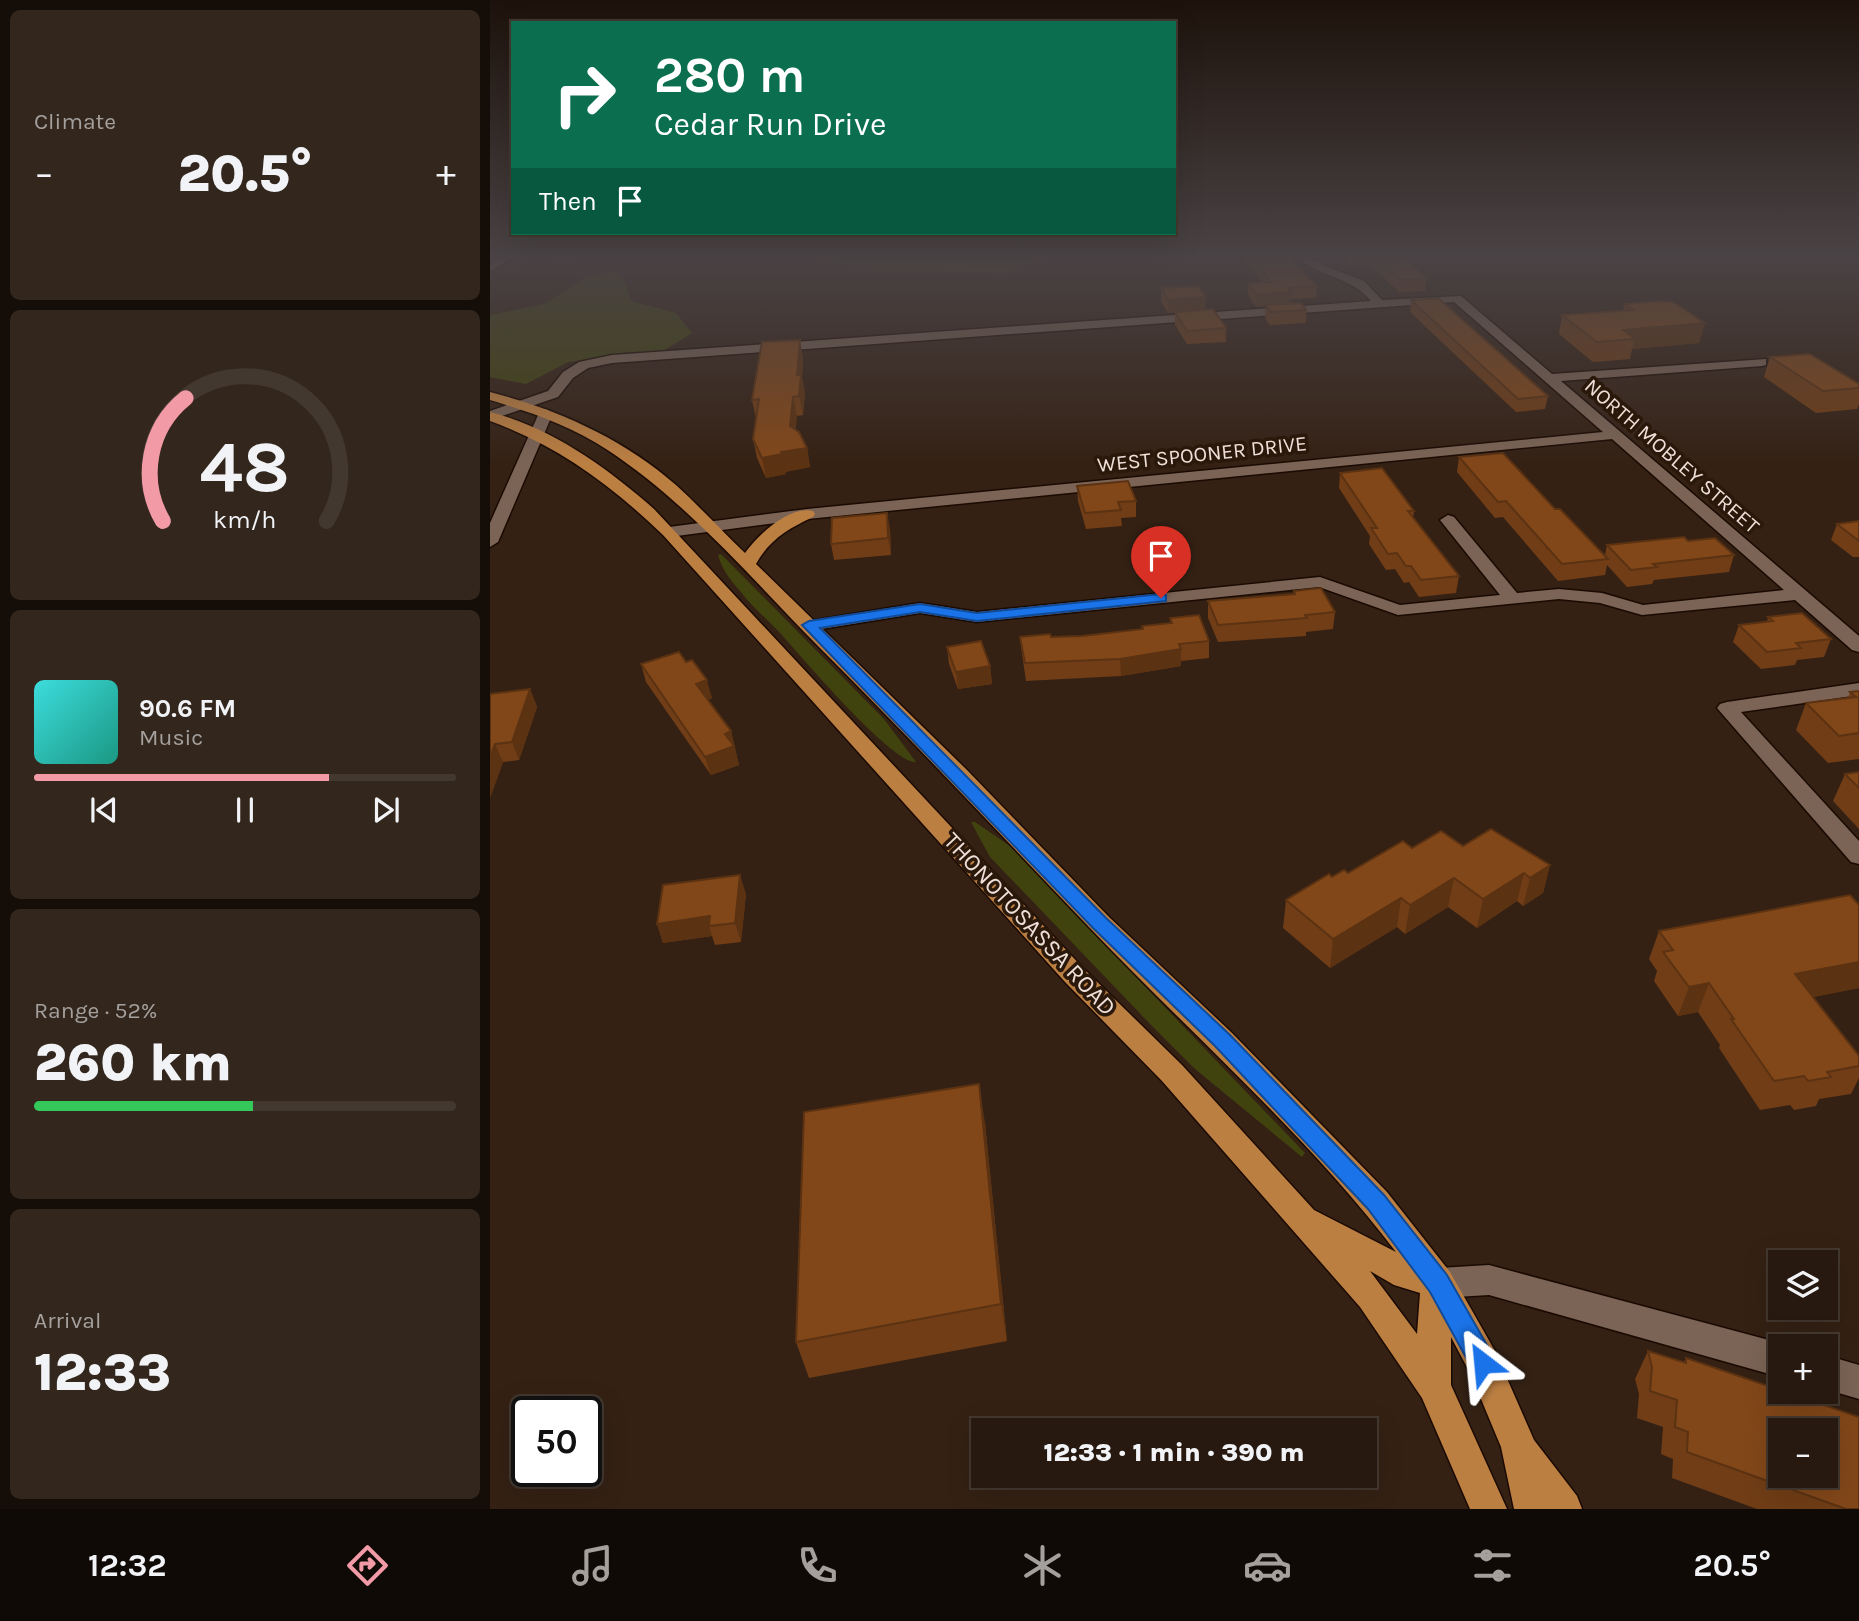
<!DOCTYPE html>
<html lang="en">
<head>
<meta charset="utf-8">
<style>
	body { margin:0; font-family:Karla,sans-serif; background:#33261d; color:#f1f3f6; height:100vh; display:flex; flex-direction:column; font-size:26px; white-space:nowrap }
	* { box-sizing:border-box; margin:0 }
	p { font-size:23px; color:#a4a09e }
	.icon { flex:none; width:38px; height:38px; fill:none; stroke:currentColor; stroke-width:2; stroke-linecap:round; stroke-linejoin:round }
	.map { position:relative; flex:1; overflow:hidden }
	.drawer { display:flex; flex-direction:column; gap:10px; padding:10px; background:#150e08; width:490px }
	.drawer>* { flex:none }
	.top-card { position:absolute; left:21px; top:21px; width:665px; height:214px; border-radius:0px; box-shadow:0 7px 28px #0002,0 0 0 2px #43382f; background:#0b6e4f; color:#fff; overflow:hidden }
	.controls { position:absolute; left:1278px; top:1250px; display:grid; gap:14px }
	.controls a { display:grid; place-items:center; width:70px; height:70px; border-radius:0px; background:#27190f; box-shadow:0 7px 28px #0002,0 0 0 2px #43382f; font-size:35px }
	.speed { position:absolute; left:21px; top:1396px; display:flex; gap:14px; font-size:35px; font-weight:700; text-align:center }
	.speed>* { display:grid; place-content:center; width:91px; height:91px; border-radius:50%; background:#27190f; box-shadow:0 7px 28px #0002,0 0 0 2px #43382f; line-height:1 }
	.speed .limit { border:4px solid #111; border-radius:10px; background:#fff; color:#111 }
	.pin { position:absolute; display:grid; place-items:center; width:60px; height:60px; color:#fff; margin:-72px -30px; border-radius:50% 50% 50% 0; rotate:-45deg; box-shadow:0 0 7px #0007 }
	.pin .icon { rotate:45deg }
	.me { position:absolute; width:77px; margin:-38px; rotate:331deg; stroke-linejoin:round; filter:drop-shadow(0 0 5px #0008) }
	.turn { display:flex; align-items:center; gap:24px; height:147px; padding:0 28px; font-size:32px }
	.turn .icon { width:91px; height:91px; stroke-width:2.5 }
	.turn b { display:block; font-size:49px; line-height:60px }
	.then { display:flex; align-items:center; height:66px; padding:0 28px; background:#0003; gap:14px; font-size:26px }
	.big { font-size:52px; font-weight:800; line-height:1.1 }
	.drawer .widget { flex:1; display:flex; flex-direction:column; justify-content:center; gap:10px; min-width:0; padding:0 24px; border-radius:10px; background:#33261d }
	.drawer .dial { align-items:center; gap:0 }
	.dial svg { height:182px; overflow:visible; fill:none; stroke:#43382f; stroke-width:7; stroke-linecap:round; text-anchor:middle }
	.dial text { fill:#f1f3f6; stroke:none }
	.song { display:flex; align-items:center; gap:21px }
	.cover { width:84px; height:84px; border-radius:10px; background:linear-gradient(135deg,hsl(180 70% 55%),hsl(170 70% 35%)) }
	.played { height:7px; border-radius:4px; background:linear-gradient(90deg,#f39aa7 70%,#43382f 70%) }
	.keys { display:flex; justify-content:space-around; direction:ltr }
	.heat { display:flex; justify-content:space-between; align-items:center; font-size:38px; direction:ltr }
	.charge { height:10px; border-radius:5px; background:linear-gradient(90deg,#34c759 52%,#43382f 0) }
	.trip { position:absolute; left:481px; top:1418px; width:406px; height:70px; border-radius:0px; background:#27190f; box-shadow:0 7px 28px #0002,0 0 0 2px #43382f; font-weight:800; line-height:70px; text-align:center }
	.dock { display:flex; height:112px; justify-content:space-around; align-items:center; background:#100a06; color:#a4a09e }
	.dock .icon { width:49px; height:49px }
	.dock .selected { color:#f39aa7 }
	.dock b { font-size:32px; color:#f1f3f6 }
	main { display:flex; flex:1; min-height:0 }
	.map>svg:first-child { display:block }
</style>
</head>
<body>
<main>
<section class="drawer">
<div class="widget"><p>Climate</p>
<div class="heat"><a>−</a><b class="big">20.5°</b><a>+</a></div>
</div>
<div class="widget dial"><svg viewBox="0 0 100 80">
<path d="M14 69A42 42 0 1 1 86 69"/>
<path d="M14 69A42 42 0 0 1 24 15" stroke="#f39aa7"/>
<text x="50" y="56" font-size="32" font-weight="700">48</text>
<text x="50" y="72" font-size="11">km/h</text>
</svg></div>
<div class="widget">
<div class="song"><i class="cover"></i><div><b>90.6 FM</b><p>Music</p></div></div>
<div class="played"></div>
<div class="keys"><svg class="icon" aria-label="previous" viewBox="0 0 24 24"><path d="M18 5L8 12l10 7zM5 5v14"/></svg><svg class="icon" aria-label="pause" viewBox="0 0 24 24"><path d="M8 5v14M16 5v14"/></svg><svg class="icon" aria-label="next" viewBox="0 0 24 24"><path d="M6 5l10 7-10 7zM19 5v14"/></svg></div>
</div>
<div class="widget"><p>Range · 52%</p><b class="big">260 km</b><div class="charge"></div></div>
<div class="widget"><p>Arrival</p><b class="big">12:33</b></div>
</section>
<div class="map">
<svg width="1369" height="1509" viewBox="0 0 1369 1509">
	<rect width="100%" height="100%" fill="#342114"/>
	<g fill="#41430f">
		<polygon points="330,254 583,254 556,257 516,273 377,268 331,261"/>
		<polygon points="126,272 135,281 141,301 186,313 202,333 175,350 78,362 36,384 0,377 0,315 55,304 98,276"/>
		<path d="M 231,554 L 394,719 L 426,762 C 402,764 311,656 291,634 C 277,619 262,607 250,591 C 241,581 231,568 228,555 Z"/>
		<polygon points="481,822 485,822 520,846 815,1153 812,1157 705,1069 663,1027 500,857"/>
	</g>
	<g fill="none" stroke-linecap="round" stroke-linejoin="round">
		<defs>
			<g id="minor">
				<polygon points="16,254 27,254 0,272 0,264"/>
				<path d="M 805,254 L 816,254 L 835,266 L 874,281 L 892,300 L 971,296 L 1062,374 L 1276,359 L 1276,365 L 1272,366 L 1071,381 L 1369,636 L 1369,652 L 1362,650 L 1305,600 L 1152,615 L 1110,603 L 1069,599 L 908,615 L 829,587 L 487,622 L 430,613 L 319,631 L 310,626 L 319,621 L 430,603 L 487,612 L 830,577 L 910,605 L 1010,595 L 950,520 L 958,515 L 964,517 L 1027,593 L 1069,589 L 1112,593 L 1153,605 L 1294,590 L 1122,439 L 317,519 L 179,537 L 171,532 L 179,527 L 317,509 L 1113,432 L 964,302 L 122,363 L 98,368 L 83,378 L 68,397 L 0,420 L 0,411 L 58,391 L 73,372 L 89,362 L 122,355 L 881,301 C 860,275 826,278 805,254 Z"/>
				<polygon points="56,409 63,413 8,542 0,547 0,523 49,413"/>
				<polygon points="1369,683 1369,695 1251,712 1369,841 1369,864 1361,862 1227,708 1230,704 1237,702"/>
				<polygon points="999,1265 1290,1343 1296,1346 1290,1346 1290,1377 999,1295 949,1298 938,1294 933,1283 938,1272 949,1268"/>
				<polygon points="1335,1355 1369,1365 1369,1399 1335,1389"/>
			</g>
			<path id="major" d="M 0,392 C 67,409 134,439 186,485 C 210,507 232,531 255,553 C 267,536 299,505 323,511 L 325,514 L 323,517 C 298,529 280,539 266,564 L 477,770 L 619,917 L 742,1033 L 897,1192 L 960,1272 L 1005,1351 L 1044,1440 L 1087,1496 L 1092,1509 L 1024,1509 L 1011,1447 L 981,1375 L 961,1337 L 961,1385 L 1017,1509 L 980,1509 L 932,1398 L 870,1307 L 672,1081 L 575,982 L 173,535 C 121,485 68,446 0,421 L 0,412 C 62,428 116,467 164,509 L 593,968 L 692,1065 L 824,1210 L 906,1252 C 816,1134 702,1035 599,927 C 509,833 420,738 328,646 C 261,578 196,501 116,449 C 81,426 40,412 0,400 ZM 880,1271 L 904,1285 L 930,1293 L 927,1334 Z"/>
		</defs>
		<use href="#minor" stroke="#1b0a02" stroke-width="3"/>
		<use href="#major" stroke="#1b0a02" stroke-width="3"/>
		<use href="#minor" fill="#7b6455" fill-rule="evenodd"/>
		<use href="#major" fill="#bc7f42" fill-rule="evenodd"/>
	</g>
	<g fill="#703d16">
		<polygon points="61,254 100,254 99,256 62,258"/>
		<polygon points="750,254 794,254 827,286 826,298 801,299 801,304 816,310 816,323 780,325 775,318 776,306 766,307 758,295 758,283 772,282"/>
		<polygon points="850,254 909,254 937,278 935,291 909,292 880,264 861,265"/>
		<polygon points="671,288 715,310 736,328 736,342 697,344 685,325 685,312 678,313 671,301"/>
		<polygon points="921,300 1058,396 1055,409 1026,412 920,312"/>
		<polygon points="1135,304 1215,323 1209,343 1142,349 1140,359 1103,362 1069,334 1072,315 1133,310"/>
		<polygon points="1280,357 1369,384 1369,404 1367,409 1326,413 1274,377"/>
		<polygon points="313,358 312,378 315,393 313,415 307,416 305,430 317,448 320,467 295,472 296,474 276,478 267,458 263,439 266,418 262,400"/>
		<polygon points="969,457 1065,509 1115,555 1117,545 1198,541 1244,555 1239,572 1164,580 1162,584 1137,587 1117,565 1115,575 1068,581 1013,517 1005,518 967,472"/>
		<polygon points="850,473 924,511 923,518 969,576 966,593 929,597 919,582 914,583 905,569 896,570 879,544 880,536 849,488"/>
		<polygon points="587,486 646,501 646,517 631,518 632,526 596,529 588,501"/>
		<polygon points="1369,521 1369,557 1363,557 1341,540 1347,524"/>
		<polygon points="400,529 401,555 344,560 341,544"/>
		<polygon points="804,591 845,612 843,629 816,632 816,636 728,642 718,618 718,601 803,595"/>
		<polygon points="1278,617 1341,639 1334,657 1307,660 1305,665 1271,669 1243,642 1249,625 1277,622"/>
		<polygon points="680,618 719,641 719,658 691,661 691,666 631,676 536,681 532,654 530,637 592,636 652,629 652,626 680,623"/>
		<polygon points="457,647 500,666 502,684 468,689 459,664"/>
		<polygon points="196,662 222,698 218,700 241,731 249,765 221,775 156,682 151,664"/>
		<polygon points="40,689 47,707 29,760 13,762 0,798 0,694"/>
		<polygon points="1369,691 1369,759 1338,763 1306,730 1316,703 1358,698 1360,692"/>
		<polygon points="1369,772 1369,829 1343,801 1355,774"/>
		<polygon points="973,846 1060,865 1053,893 1033,906 1027,901 987,928 958,907 915,934 907,927 840,968 793,928 796,900 842,877 858,873 922,848"/>
		<polygon points="256,894 251,942 225,945 222,936 173,943 167,924"/>
		<polygon points="1369,905 1369,988 1323,997 1369,1056 1369,1078 1361,1094 1329,1099 1326,1106 1304,1110 1300,1105 1270,1110 1229,1048 1230,1045 1208,1012 1188,1016 1164,981 1167,971 1159,959 1169,931"/>
		<polygon points="495,1123 517,1341 319,1378 306,1342"/>
		<polygon points="1158,1351 1194,1362 1196,1358 1369,1509 1267,1509 1182,1478 1183,1459 1171,1454 1173,1427 1147,1418 1149,1394 1145,1379"/>
	</g>
	<g fill="#5b3212">
		<polygon points="801,292 801,304 766,307 767,295"/>
		<polygon points="716,297 715,310 678,313 678,300"/>
		<polygon points="1215,323 1209,343 1142,349 1145,339 1133,330"/>
		<polygon points="310,340 313,358 312,378 315,393 313,415 309,396 307,375"/>
		<polygon points="303,397 307,416 304,446 300,426"/>
		<polygon points="317,448 320,467 295,472 296,474 276,478 272,458 291,452"/>
		<polygon points="397,513 400,529 401,555 398,538"/>
		<polygon points="691,649 691,666 631,676 630,659"/>
		<polygon points="500,666 502,684 468,689 466,672"/>
		<polygon points="217,680 222,698 211,702 206,684"/>
		<polygon points="40,689 47,707 29,760 22,742"/>
		<polygon points="241,731 249,765 221,775 215,757 235,734"/>
		<polygon points="5,744 13,762 0,798 0,758"/>
		<polygon points="1060,865 1053,893 1033,906 1040,878"/>
		<polygon points="1034,873 1027,901 987,928 993,899"/>
		<polygon points="250,875 256,894 251,942 245,923"/>
		<polygon points="964,878 958,907 915,934 920,905"/>
		<polygon points="911,898 907,927 840,968 843,939"/>
		<polygon points="220,916 219,926 222,936 173,943 167,924"/>
		<polygon points="1369,962 1369,988 1293,1003 1305,974"/>
		<polygon points="1219,983 1208,1012 1188,1016 1199,987"/>
		<polygon points="489,1084 495,1123 517,1341 511,1304"/>
	</g>
	<g fill="#824719" stroke="#5b3212" stroke-width="2" fill-rule="evenodd">
		<polygon points="759,254 794,254 827,286 798,288 801,292 767,295 758,283 781,282"/>
		<polygon points="883,254 909,254 937,278 910,280"/>
		<polygon points="708,286 716,297 678,300 671,288"/>
		<polygon points="948,298 1058,396 1028,399 921,300"/>
		<polygon points="1171,301 1183,302 1215,323 1133,330 1145,339 1107,342 1072,315 1143,310 1135,304"/>
		<polygon points="811,303 816,310 781,312 776,305"/>
		<polygon points="723,309 736,328 697,331 685,312"/>
		<polygon points="310,340 307,375 311,375 309,396 303,397 300,426 309,432 317,448 291,452 292,454 272,458 263,439 269,399 262,400 272,342"/>
		<polygon points="1320,354 1369,384 1369,388 1333,391 1280,357"/>
		<polygon points="1013,453 1065,509 1070,509 1118,559 1072,564 1016,501 1008,502 969,457"/>
		<polygon points="892,468 924,511 918,511 969,576 931,580 921,566 916,566 907,553 898,554 881,528 887,528 850,473"/>
		<polygon points="638,481 646,501 628,502 631,510 595,513 587,486"/>
		<polygon points="397,513 398,538 341,544 342,518"/>
		<polygon points="1369,521 1369,541 1347,524"/>
		<polygon points="1194,537 1198,541 1225,538 1244,555 1163,564 1167,567 1141,570 1117,545"/>
		<polygon points="831,588 845,612 815,615 817,618 728,625 718,601 805,594 804,591"/>
		<polygon points="1312,613 1341,639 1306,643 1311,648 1277,652 1249,625 1283,621 1278,617"/>
		<polygon points="709,615 719,641 689,644 691,649 630,659 535,663 530,637 560,634 561,637 592,636 653,629 652,626 682,623 680,618"/>
		<polygon points="491,641 500,666 466,672 457,647"/>
		<polygon points="189,652 196,662 202,660 217,680 206,684 241,731 235,734 244,746 215,757 151,664"/>
		<polygon points="40,689 22,742 5,744 0,758 0,694"/>
		<polygon points="1369,691 1369,733 1349,736 1316,703 1366,697 1360,692"/>
		<polygon points="1369,772 1369,788 1355,774"/>
		<polygon points="1001,829 1060,865 1040,878 1034,873 993,899 964,878 920,905 911,898 843,939 796,900 839,874 842,877 854,870 858,873 913,841 922,848 951,831 973,846"/>
		<polygon points="250,875 245,923 219,926 220,916 167,924 173,885"/>
		<polygon points="1360,895 1369,905 1369,962 1305,974 1369,1056 1369,1066 1337,1072 1341,1077 1318,1081 1314,1076 1284,1081 1241,1019 1244,1019 1219,983 1199,987 1173,952 1183,950 1169,931"/>
		<polygon points="489,1084 511,1304 306,1342 314,1112"/>
		<path d="M 1158,1351 L 1196,1363 L 1196,1358 L 1290,1390 L 1290,1391 L 1293,1391 L 1369,1417 L 1369,1509 L 1356,1509 L 1197,1452 L 1198,1432 L 1185,1427 L 1187,1400 L 1160,1391 L 1162,1367 ZM 1290,1430 L 1335,1430 L 1335,1475 L 1290,1475 Z"/>
	</g>
	<linearGradient id="sky" x2="0" y2="1"><stop stop-color="#1d120b"/><stop offset="0.55" stop-color="#4a4345"/><stop offset="1" stop-color="#4a4345" stop-opacity="0"/></linearGradient>
	<rect width="1369" height="465" fill="url(#sky)"/>
	<polygon fill="#1a73e8" stroke="#114b97" stroke-width="2" points="671,594 676,595 676,601 487,621 430,612 330,628 616,918 740,1035 894,1195 957,1275 1002,1354 1006,1363 1002,1372 993,1376 984,1372 940,1292 878,1209 725,1046 603,928 312,625 319,621 430,604 487,613"/>
	<g text-anchor="middle" stroke-width="7" stroke-linejoin="round" paint-order="stroke">
		<g font-size="21" fill="#eee0d8" stroke="#2a180b">
			<text transform="translate(712 454) rotate(-6)" y="7">WEST SPOONER DRIVE</text>
			<text transform="translate(1182 456) rotate(41)" y="7">NORTH MOBLEY STREET</text>
		</g>
		<g font-size="24" fill="#eee0d8" stroke="#2a180b">
			<text transform="translate(540 924) rotate(47)" y="8">THONOTOSASSA ROAD</text>
		</g>
	</g>
</svg>
<div class="controls">
<a><svg class="icon" aria-label="layers" viewBox="0 0 24 24"><path d="M12 4l9 5-9 5-9-5zM3 14l9 5 9-5"/></svg></a>
<a>+</a>
<a>−</a>
</div>
<div class="speed"><div class="limit">50</div></div>
<div class="pin" style="left:671px;top:598px;background:#d93025"><svg class="icon" aria-label="arrive" viewBox="0 0 24 24"><path d="M6 21V4h12l-3 4 3 4H6"/></svg></div>
<svg class="me" style="left:993px;top:1363px" viewBox="-20 -20 40 40"><path d="M0-17L14 15 0 8-14 15z" fill="#1a73e8" stroke="#fff" stroke-width="4"/></svg>
<div class="trip">12:33 · 1 min · 390 m</div>
<div class="top-card">
<div class="turn"><svg class="icon" aria-label="right" viewBox="0 0 24 24"><path d="M7 20v-9h11M14 6l5 5-5 5"/></svg><div><b>280 m</b>Cedar Run Drive</div></div>
<div class="then">Then<svg class="icon" aria-label="arrive" viewBox="0 0 24 24"><path d="M6 21V4h12l-3 4 3 4H6"/></svg></div>
</div>
</div>
</main>
<nav class="dock">
<b>12:32</b>
<svg class="icon selected" aria-label="directions" viewBox="0 0 24 24"><path d="M12 3l9 9-9 9-9-9zM9 14v-3h6M13 9l2 2-2 2"/></svg>
<svg class="icon" aria-label="music" viewBox="0 0 24 24"><path d="M9 18V5l10-2v13"/><circle cx="6" cy="18" r="3"/><circle cx="16" cy="16" r="3"/></svg>
<svg class="icon" aria-label="phone" viewBox="0 0 24 24"><path d="M5 4h4l2 5-3 2q2 4 5 5l2-3 5 2v4C11 20 4 13 5 4z"/></svg>
<svg class="icon" aria-label="climate" viewBox="0 0 24 24"><path d="M12 3v18M4 7l16 10M4 17L20 7"/></svg>
<svg class="icon" aria-label="car" viewBox="0 0 24 24"><path d="M5 17H2v-5l4-1 3-4h7l3 4 3 1v5h-3M9 17h6M6 11h13"/><circle cx="7" cy="17" r="2"/><circle cx="17" cy="17" r="2"/></svg>
<svg class="icon" aria-label="filters" viewBox="0 0 24 24"><path d="M4 7h16M4 17h16"/><circle cx="9" cy="7" r="2"/><circle cx="15" cy="17" r="2"/></svg>
<b>20.5°</b>
</nav>
</body>
</html>
